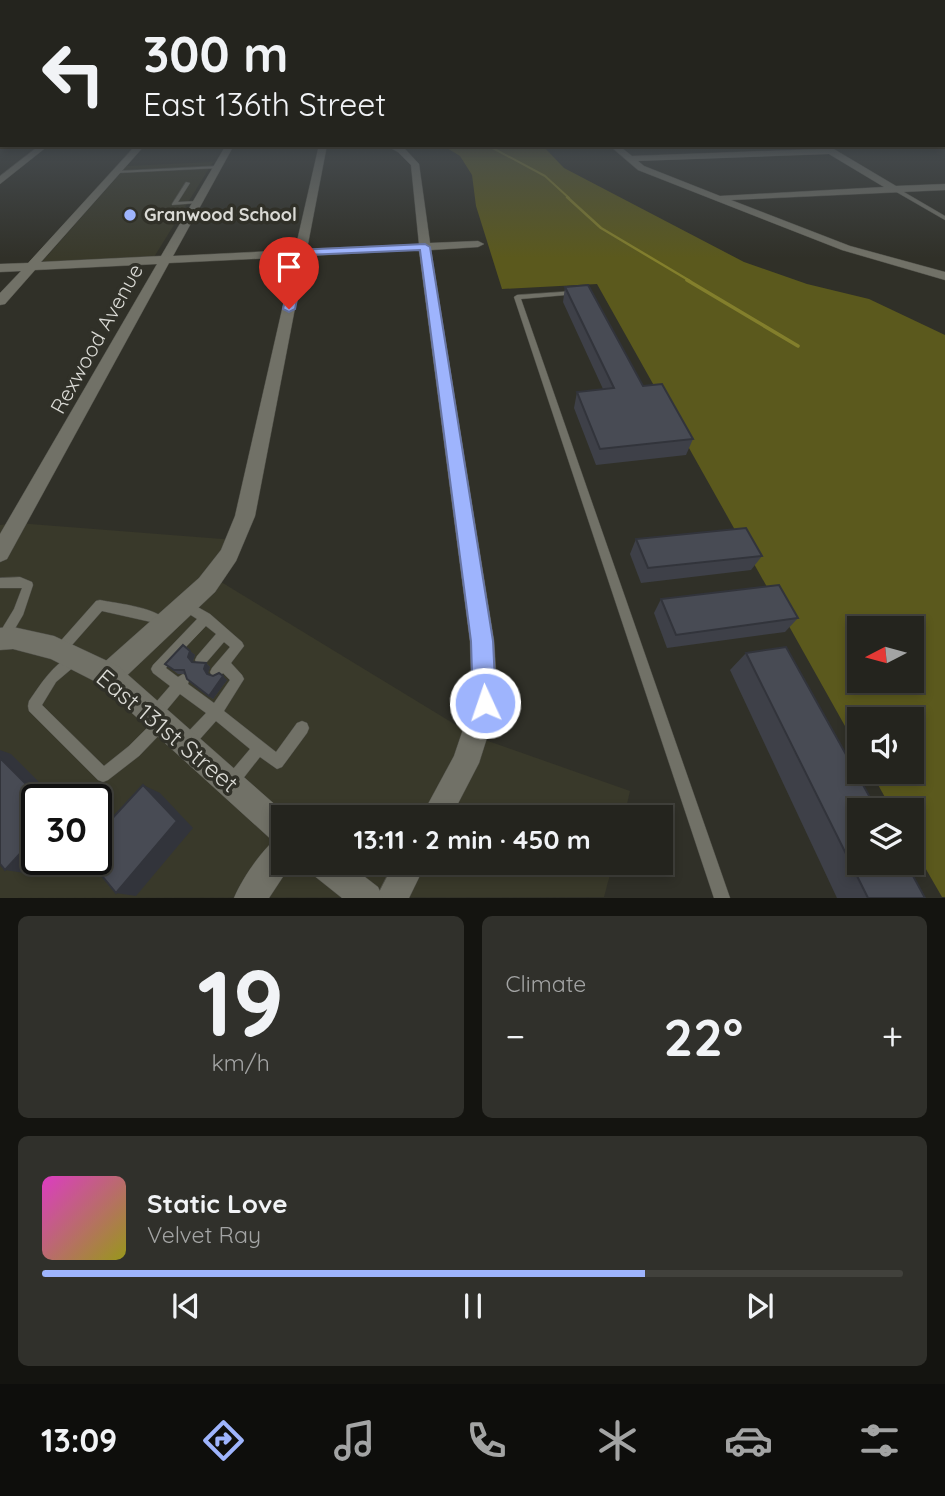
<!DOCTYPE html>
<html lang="en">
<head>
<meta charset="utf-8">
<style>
	body { margin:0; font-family:Quicksand,sans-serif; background:#30302b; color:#f1f3f6; height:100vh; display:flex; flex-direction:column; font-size:26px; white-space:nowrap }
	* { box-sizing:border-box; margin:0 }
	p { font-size:23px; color:#a3a4a4 }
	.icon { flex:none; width:38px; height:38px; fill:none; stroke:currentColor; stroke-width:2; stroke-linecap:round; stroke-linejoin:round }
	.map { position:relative; height:898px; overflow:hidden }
	.side { display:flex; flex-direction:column; gap:18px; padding:18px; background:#141410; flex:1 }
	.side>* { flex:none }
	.guide { position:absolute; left:0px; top:0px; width:945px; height:147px; box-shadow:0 4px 10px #0003,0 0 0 2px #41413c; background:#24241e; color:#f1f3f6; overflow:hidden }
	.needle { width:46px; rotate:264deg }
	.fabs { position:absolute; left:847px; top:616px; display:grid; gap:14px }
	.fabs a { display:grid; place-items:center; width:77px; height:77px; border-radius:0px; background:#24241e; box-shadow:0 4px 10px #0003,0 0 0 2px #41413c; font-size:35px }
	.speed { position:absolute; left:21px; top:784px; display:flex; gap:14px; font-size:35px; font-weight:700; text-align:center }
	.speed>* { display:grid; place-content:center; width:91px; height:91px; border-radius:50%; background:#24241e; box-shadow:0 4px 10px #0003,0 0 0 2px #41413c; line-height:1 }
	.speed .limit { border:4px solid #111; border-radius:10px; background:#fff; color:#111 }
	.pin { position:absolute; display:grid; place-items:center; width:60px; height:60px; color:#fff; margin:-72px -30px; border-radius:50% 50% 50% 0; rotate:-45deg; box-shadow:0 0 7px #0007 }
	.pin .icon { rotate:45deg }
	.me { position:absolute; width:77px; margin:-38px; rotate:357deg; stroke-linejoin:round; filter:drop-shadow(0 0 5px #0008) }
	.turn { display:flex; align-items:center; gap:24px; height:147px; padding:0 28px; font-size:32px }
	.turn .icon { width:91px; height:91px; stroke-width:2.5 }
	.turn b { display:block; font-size:49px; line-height:60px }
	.big { font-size:52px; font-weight:700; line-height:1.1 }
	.side .tile { flex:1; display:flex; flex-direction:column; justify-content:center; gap:10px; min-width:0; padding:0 24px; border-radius:10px; background:#30302b }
	.side .dial { align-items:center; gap:0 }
	.dial b { font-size:91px; line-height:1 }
	.song { display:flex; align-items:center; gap:21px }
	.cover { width:84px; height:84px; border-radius:10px; background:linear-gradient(135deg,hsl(310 70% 55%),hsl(60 70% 35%)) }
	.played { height:7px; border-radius:4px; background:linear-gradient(90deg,#9eb4fd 70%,#41413c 70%) }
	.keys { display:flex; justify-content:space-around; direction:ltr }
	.heat { display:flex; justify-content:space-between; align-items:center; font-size:38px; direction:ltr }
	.side .tiles { flex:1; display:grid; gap:18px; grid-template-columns:1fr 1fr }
	.tile:last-child { grid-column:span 2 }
	.trip { position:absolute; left:271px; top:805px; width:402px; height:70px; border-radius:0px; background:#24241e; box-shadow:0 4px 10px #0003,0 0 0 2px #41413c; font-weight:700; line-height:70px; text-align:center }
	.dock { display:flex; height:112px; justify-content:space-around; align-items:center; background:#0e0e0c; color:#a3a4a4 }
	.dock .icon { width:49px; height:49px }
	.dock .selected { color:#9eb4fd }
	.dock b { font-size:32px; color:#f1f3f6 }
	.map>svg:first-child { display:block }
</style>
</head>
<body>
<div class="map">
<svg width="945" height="898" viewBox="0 0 945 898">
	<rect width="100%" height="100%" fill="#303028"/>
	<g fill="#39392a" fill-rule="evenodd">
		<polygon points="213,162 154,257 41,263 127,166"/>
		<path d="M 17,523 L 235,540 L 213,577 L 474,736 L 630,791 L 624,817 L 284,817 L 284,863 L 613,863 L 604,897 L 0,898 L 0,525 ZM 37,800 L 96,800 L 96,859 L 37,859 Z"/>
	</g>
	<path fill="#5b591d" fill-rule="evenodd" d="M 442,145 L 542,145 L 564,168 L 744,262 L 807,284 L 869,299 L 945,335 L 945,897 L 942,897 L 912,845 L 912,810 L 892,810 L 871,772 L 912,772 L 912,719 L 859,719 L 859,751 L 597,284 L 502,289 L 476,206 L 472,175 L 460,156 ZM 859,628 L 912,628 L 912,681 L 859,681 Z"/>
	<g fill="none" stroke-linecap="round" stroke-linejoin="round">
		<polyline stroke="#837f2c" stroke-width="2" points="487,145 545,176 569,198"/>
		<polyline stroke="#837f2c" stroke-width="2.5" points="567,197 601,228 690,281"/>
		<polyline stroke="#837f2c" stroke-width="3.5" points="687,280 798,346"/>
		<defs>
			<g id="lane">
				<polygon points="218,166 220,168 117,173 115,172 117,171"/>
				<polygon points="186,182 190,183 178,202 198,201 200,202 198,203 172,205 172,204"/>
				<polygon points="893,188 897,188 945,216 945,220 893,190"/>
				<polygon points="575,291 577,292 577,294 521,299 730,898 714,898 514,297 517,295"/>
				<polygon points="20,577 32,582 33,585 23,615 7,642 3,644 0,642 0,632 14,609 22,588 0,588 0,578"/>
				<path d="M 100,600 C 119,604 159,607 170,624 L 168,628 L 164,629 L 151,622 L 102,611 L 65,653 L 61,655 L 57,653 L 55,649 L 57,645 L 96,601 Z"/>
				<path d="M 187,601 L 210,614 L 242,642 L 244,646 L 231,663 L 242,675 L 244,679 L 224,711 L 276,752 L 297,723 L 302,721 L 307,723 L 309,728 L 307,733 L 282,767 L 277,769 L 260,757 L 238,785 L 233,787 L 228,785 L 226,780 L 228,775 L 250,749 L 216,721 L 192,748 L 187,750 L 182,748 L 180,743 L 182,738 L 206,713 L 180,694 L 160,718 L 165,719 L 167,724 L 165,729 L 139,756 L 108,780 L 103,782 L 98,780 L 29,711 L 28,706 L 29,701 C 41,684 52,665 72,655 L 76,657 L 78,661 L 76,665 L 56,682 L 42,705 L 104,766 L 129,746 L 155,720 L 150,719 L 149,714 L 150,709 L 170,686 L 153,673 L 151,669 L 153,665 L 197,619 L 183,610 L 181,606 L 183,602 ZM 206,626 L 216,634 L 197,656 L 195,660 L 197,664 L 201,666 L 205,664 L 224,642 L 230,647 L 212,668 L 210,672 L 212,676 L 216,678 L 220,676 L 223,673 L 230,680 L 214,703 L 188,684 L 189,680 L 187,676 L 183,674 L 178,677 L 166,668 Z"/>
			</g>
			<g id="street">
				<rect x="943" y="135" width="2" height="4"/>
				<polygon points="2,143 2,145 21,145 0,148"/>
				<polygon points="40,145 49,145 0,184 0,176"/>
				<polygon points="136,145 145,145 41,262 161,256 226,145 234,145 173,256 295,250 319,145 327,145 307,249 419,244 411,165 398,152 385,145 404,148 419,164 430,243 478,241 484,244 478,247 431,250 494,641 498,703 479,763 451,817 421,817 454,756 472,703 470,641 419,250 305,256 255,516 236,561 215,592 118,684 109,687 100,684 97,675 100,666 199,578 221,550 235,516 294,257 169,263 7,559 0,562 0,534 157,264 35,270 5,304 0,305 0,293 21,271 0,272 0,264 28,263"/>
				<path d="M 609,145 L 618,145 L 632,156 L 821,149 L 818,145 L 827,145 L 896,186 L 945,184 L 945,190 L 731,200 L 850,246 L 945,272 L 945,280 L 842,250 L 638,170 ZM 829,154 L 884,187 L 720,196 L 644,166 L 638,161 Z"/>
				<path d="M 284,834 L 284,863 L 292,863 L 269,898 L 234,898 C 242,879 266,842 284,834 Z"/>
				<polygon points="394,863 426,863 409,898 376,898"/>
			</g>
			<g id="secondary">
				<polygon points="13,627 54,636 118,666 289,817 284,817 284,846 274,842 100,684 51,659 13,649 0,650 0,628"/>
				<polygon points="308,863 347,863 378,887 383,898 342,898 312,874"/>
			</g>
		</defs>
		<use href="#lane" stroke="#4e4e47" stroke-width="1"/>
		<use href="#street" stroke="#4e4e47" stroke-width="1"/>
		<use href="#secondary" stroke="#4e4e47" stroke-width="1"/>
		<use href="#lane" fill="#717167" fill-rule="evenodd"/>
		<use href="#street" fill="#717167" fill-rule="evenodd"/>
		<use href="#secondary" fill="#717167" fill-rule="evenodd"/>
	</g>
	<g fill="#3e4048">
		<polygon points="565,287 643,386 693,439 686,455 596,465 574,408 577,392 603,389 563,302"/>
		<polygon points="636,539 762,556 751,570 641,583 630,554"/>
		<polygon points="661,599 798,618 785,632 667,648 654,613"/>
		<polygon points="190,651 195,655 193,662 206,663 210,667 208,673 209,675 227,680 213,699 191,683 187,679 185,674 178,674 165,664"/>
		<polygon points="746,653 925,898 837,898 730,670"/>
	</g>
	<g fill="#32343b">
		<polygon points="190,651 195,655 193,661 196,666 188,657"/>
		<polygon points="206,663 210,667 208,673 211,678 204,669"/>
		<polygon points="223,676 227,680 213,699 209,696"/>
		<polygon points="0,750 11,754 57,800 42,800 0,758"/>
		<polygon points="143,785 160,793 193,828 136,896 116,893"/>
		<polygon points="37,835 37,859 44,859 31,874 5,870"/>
	</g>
	<g fill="#484b54" stroke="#32343b" stroke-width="2">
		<polygon points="588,285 643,386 662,384 693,439 600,449 577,392 614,388 565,287"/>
		<polygon points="746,528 762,556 648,568 636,539"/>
		<polygon points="779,585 798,618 676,635 661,599"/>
		<polygon points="183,645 190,651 188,657 192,662 206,663 204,669 207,674 213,676 219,673 223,676 209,696 187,679 184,670 174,670 165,664"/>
		<polygon points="786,647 877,810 859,810 859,863 906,863 925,898 868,898 746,653"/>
		<polygon points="0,758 42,800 37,800 37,835 5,870 0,864"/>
		<polygon points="143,785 177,821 116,893 88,859 96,859 96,836"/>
	</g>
	<linearGradient id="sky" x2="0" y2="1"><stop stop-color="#1a1a16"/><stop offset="0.51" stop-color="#484e53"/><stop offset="1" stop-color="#484e53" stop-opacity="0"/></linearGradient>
	<rect width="945" height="258" fill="url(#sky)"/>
	<polygon fill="#9eb4fd" stroke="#6775a4" stroke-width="2" points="425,244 430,247 493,641 496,703 493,711 485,714 477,711 473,703 471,641 420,250 306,255 295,309 289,312 283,309 297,250"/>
	<circle fill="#9eb4fd" stroke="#303028" stroke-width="2.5" cx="130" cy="215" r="7"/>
	<g text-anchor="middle" stroke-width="7" stroke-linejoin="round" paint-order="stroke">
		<g font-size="18" font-weight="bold" fill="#dadad5" stroke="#303028" text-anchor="start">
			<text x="144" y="221">Granwood School</text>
		</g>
		<g font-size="21" fill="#dadad5" stroke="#303028">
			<text transform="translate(97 339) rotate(-61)" y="7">Rexwood Avenue</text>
		</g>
		<g font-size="24" fill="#dadad5" stroke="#303028">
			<text transform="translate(167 731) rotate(40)" y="8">East 131st Street</text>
		</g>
	</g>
</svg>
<div class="fabs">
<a><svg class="needle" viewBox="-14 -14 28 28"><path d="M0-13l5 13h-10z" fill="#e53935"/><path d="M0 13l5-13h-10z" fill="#a3a4a4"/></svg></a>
<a><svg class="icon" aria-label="sound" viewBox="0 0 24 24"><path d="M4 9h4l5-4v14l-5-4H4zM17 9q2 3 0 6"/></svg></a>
<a><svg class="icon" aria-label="layers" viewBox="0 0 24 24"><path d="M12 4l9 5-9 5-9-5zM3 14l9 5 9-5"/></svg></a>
</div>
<div class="speed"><div class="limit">30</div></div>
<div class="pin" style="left:289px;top:309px;background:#d93025"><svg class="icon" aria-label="arrive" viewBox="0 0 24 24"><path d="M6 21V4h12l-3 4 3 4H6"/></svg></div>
<svg class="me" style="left:485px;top:703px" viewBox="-20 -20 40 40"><circle r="17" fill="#9eb4fd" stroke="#fff" stroke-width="3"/><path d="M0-11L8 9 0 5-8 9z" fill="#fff"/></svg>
<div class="trip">13:11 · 2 min · 450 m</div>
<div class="guide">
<div class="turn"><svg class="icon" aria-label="left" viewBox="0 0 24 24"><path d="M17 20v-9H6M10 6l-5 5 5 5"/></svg><div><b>300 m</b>East 136th Street</div></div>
</div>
</div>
<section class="side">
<div class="tiles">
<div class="tile dial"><b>19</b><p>km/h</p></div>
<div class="tile"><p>Climate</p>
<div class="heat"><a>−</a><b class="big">22°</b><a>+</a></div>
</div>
<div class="tile">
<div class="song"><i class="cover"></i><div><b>Static Love</b><p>Velvet Ray</p></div></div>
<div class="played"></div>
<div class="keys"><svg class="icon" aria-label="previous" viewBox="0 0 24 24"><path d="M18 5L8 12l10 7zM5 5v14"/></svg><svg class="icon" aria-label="pause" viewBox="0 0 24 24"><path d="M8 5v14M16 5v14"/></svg><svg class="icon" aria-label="next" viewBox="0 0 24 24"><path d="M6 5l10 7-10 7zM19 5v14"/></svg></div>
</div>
</div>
</section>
<nav class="dock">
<b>13:09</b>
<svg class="icon selected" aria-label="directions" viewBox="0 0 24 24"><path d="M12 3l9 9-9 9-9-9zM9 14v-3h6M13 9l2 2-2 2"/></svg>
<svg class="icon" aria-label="music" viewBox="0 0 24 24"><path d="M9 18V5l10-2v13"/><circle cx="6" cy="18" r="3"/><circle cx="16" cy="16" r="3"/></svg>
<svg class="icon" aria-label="phone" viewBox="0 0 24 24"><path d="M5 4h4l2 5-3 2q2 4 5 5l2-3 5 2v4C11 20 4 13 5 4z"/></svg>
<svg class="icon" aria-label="climate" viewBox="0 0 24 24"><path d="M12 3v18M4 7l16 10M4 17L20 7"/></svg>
<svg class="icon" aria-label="car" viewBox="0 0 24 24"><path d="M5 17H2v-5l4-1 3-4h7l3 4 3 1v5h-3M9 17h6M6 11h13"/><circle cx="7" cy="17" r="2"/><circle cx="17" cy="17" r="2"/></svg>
<svg class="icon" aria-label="filters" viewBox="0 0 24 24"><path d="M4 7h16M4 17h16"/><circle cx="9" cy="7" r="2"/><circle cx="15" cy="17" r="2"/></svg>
</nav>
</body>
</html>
